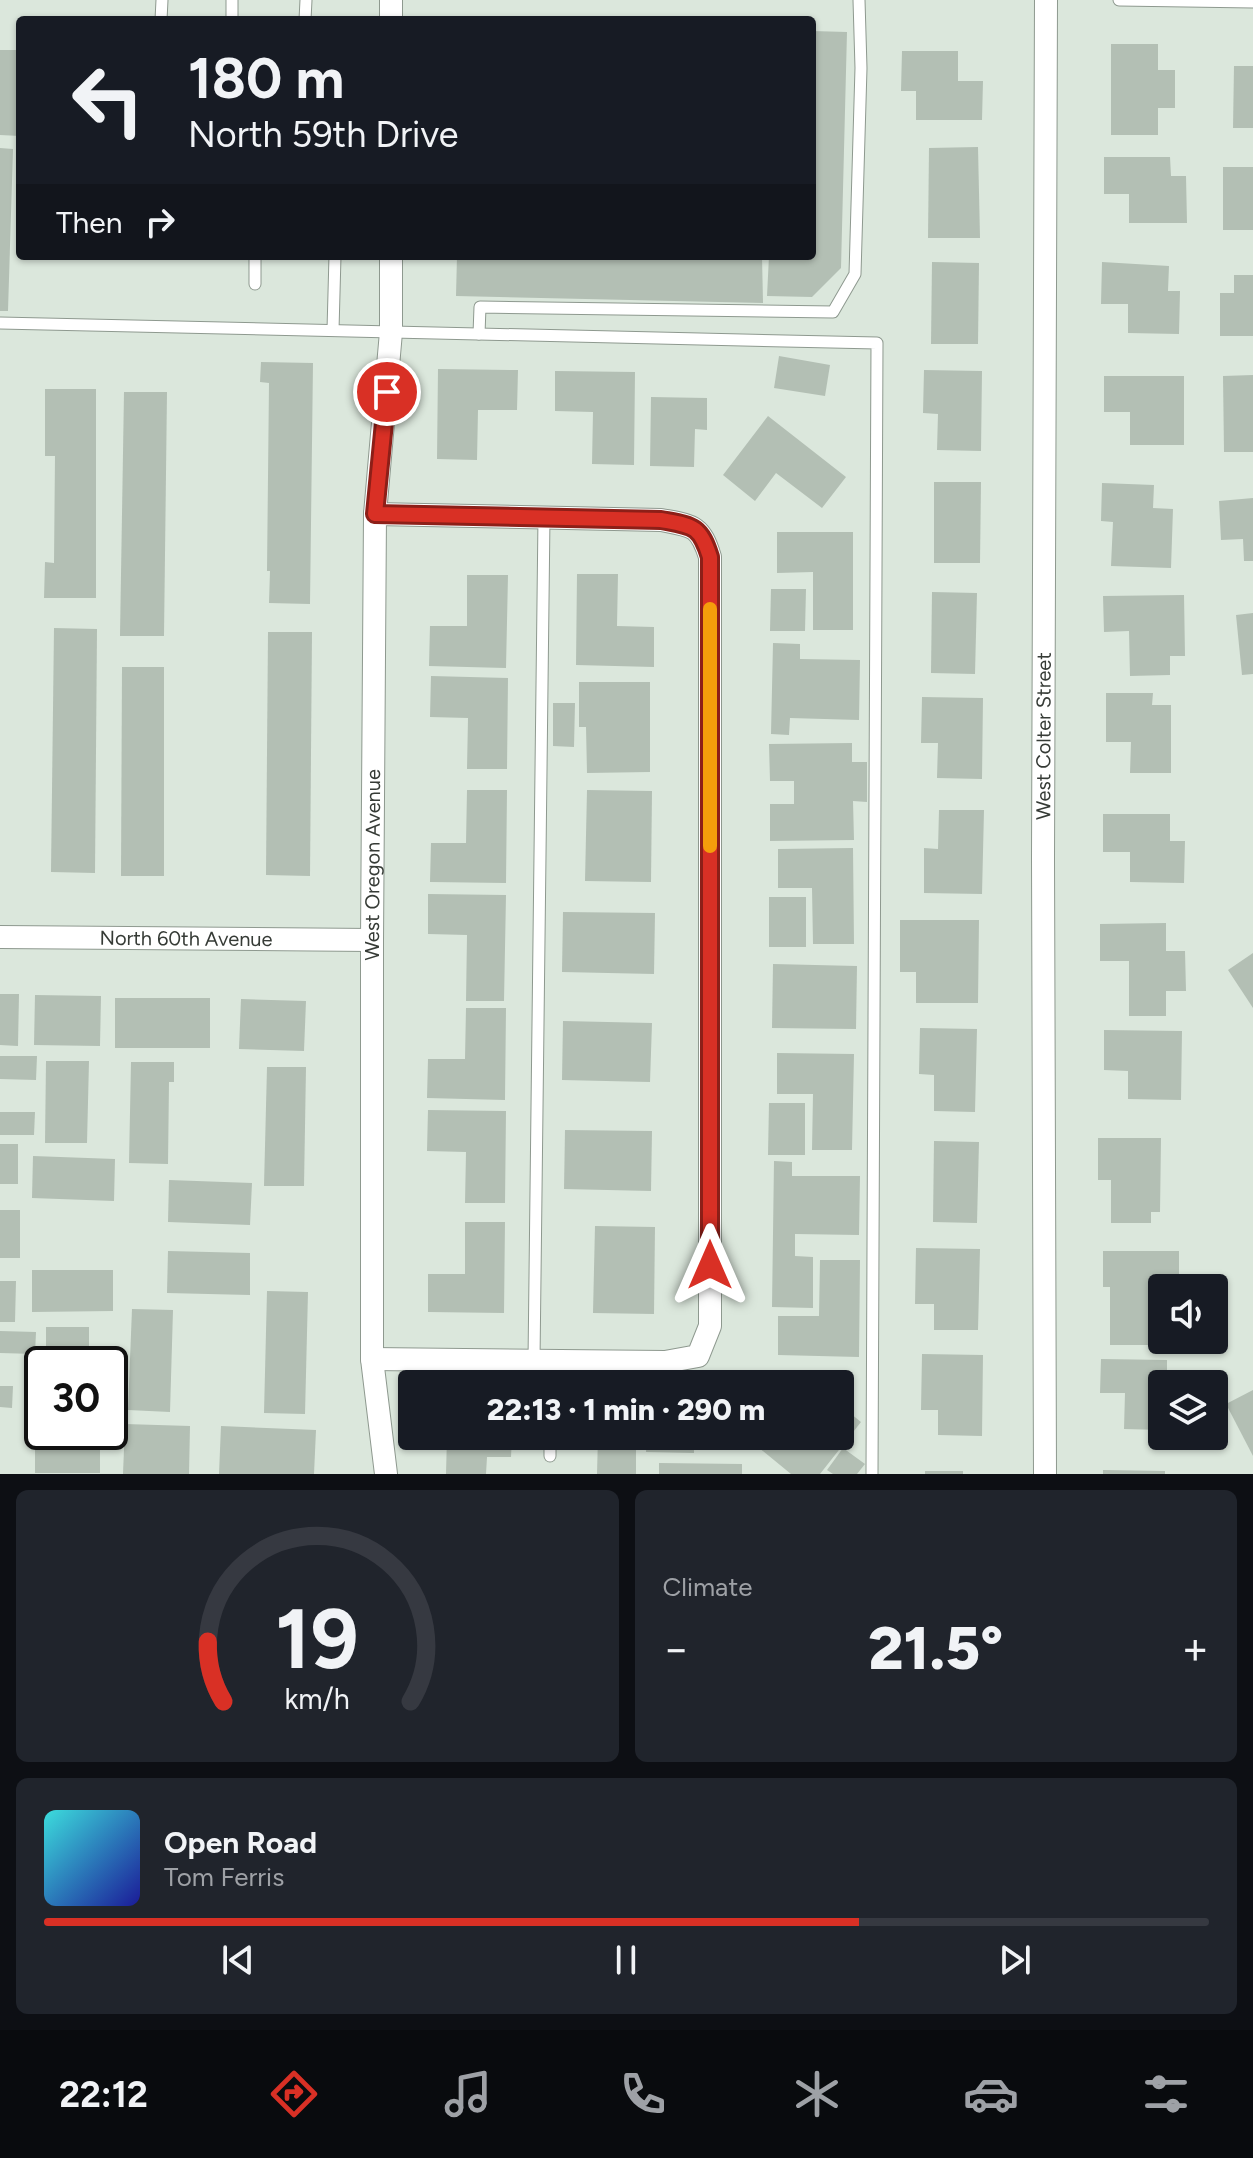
<!DOCTYPE html>
<html lang="en">
<head>
<meta charset="utf-8">
<style>
	body { margin:0; font-family:Figtree,sans-serif; background:#20242c; color:#f1f3f6; height:100vh; display:flex; flex-direction:column; font-size:30px; white-space:nowrap }
	* { box-sizing:border-box; margin:0 }
	p { font-size:26px; color:#9ea1a6 }
	.icon { flex:none; width:44px; height:44px; fill:none; stroke:currentColor; stroke-width:2; stroke-linecap:round; stroke-linejoin:round }
	.map { position:relative; height:1474px; overflow:hidden }
	.sheet { display:flex; flex-direction:column; gap:16px; padding:16px; background:#0d0f14; flex:1 }
	.sheet>* { flex:none }
	.banner { position:absolute; left:16px; top:16px; width:800px; height:244px; border-radius:8px; box-shadow:0 2px 6px #0004; background:#171b24; color:#f1f3f6; overflow:hidden }
	.fabs { position:absolute; left:1148px; top:1274px; display:grid; gap:16px }
	.fabs a { display:grid; place-items:center; width:80px; height:80px; border-radius:8px; background:#171b24; box-shadow:0 2px 6px #0004; font-size:40px }
	.speed { position:absolute; left:24px; top:1346px; display:flex; gap:16px; font-size:40px; font-weight:700; text-align:center }
	.speed>* { display:grid; place-content:center; width:104px; height:104px; border-radius:50%; background:#171b24; box-shadow:0 2px 6px #0004; line-height:1 }
	.speed .limit { border:4px solid #111; border-radius:12px; background:#fff; color:#111 }
	.pin { position:absolute; display:grid; place-items:center; width:68px; height:68px; color:#fff; margin:-34px; border:4px solid #fff; border-radius:50%; box-shadow:0 2px 8px #0007 }
	.me { position:absolute; width:88px; margin:-44px; rotate:0deg; stroke-linejoin:round; filter:drop-shadow(0 0 6px #0008) }
	.turn { display:flex; align-items:center; gap:28px; height:168px; padding:0 40px; font-size:36px }
	.turn .icon { width:104px; height:104px; stroke-width:2.5 }
	.turn b { display:block; font-size:56px; line-height:68px }
	.then { display:flex; align-items:center; height:76px; padding:0 40px; background:#0003; gap:16px; font-size:30px }
	.big { font-size:60px; font-weight:800; line-height:1.1 }
	.sheet .tile { flex:1; display:flex; flex-direction:column; justify-content:center; gap:12px; min-width:0; padding:0 28px; border-radius:12px; background:#20242c }
	.sheet .dial { align-items:center; gap:0 }
	.dial svg { height:208px; overflow:visible; fill:none; stroke:#363941; stroke-width:7; stroke-linecap:round; text-anchor:middle }
	.dial text { fill:#f1f3f6; stroke:none }
	.song { display:flex; align-items:center; gap:24px }
	.cover { width:96px; height:96px; border-radius:12px; background:linear-gradient(135deg,hsl(180 70% 55%),hsl(240 70% 35%)) }
	.played { height:8px; border-radius:4px; background:linear-gradient(90deg,#d93025 70%,#363941 70%) }
	.keys { display:flex; justify-content:space-around; direction:ltr }
	.heat { display:flex; justify-content:space-between; align-items:center; font-size:44px; direction:ltr }
	.sheet .tiles { flex:1; display:grid; gap:16px; grid-template-columns:1fr 1fr }
	.tile:last-child { grid-column:span 2 }
	.trip { position:absolute; left:398px; top:1370px; width:456px; height:80px; border-radius:8px; background:#171b24; box-shadow:0 2px 6px #0004; font-weight:800; line-height:80px; text-align:center }
	.menu { display:flex; height:128px; justify-content:space-around; align-items:center; background:#090b0e; color:#9ea1a6 }
	.menu .icon { width:56px; height:56px }
	.menu .selected { color:#d93025 }
	.menu b { font-size:36px; color:#f1f3f6 }
	.map>svg:first-child { display:block }
</style>
</head>
<body>
<div class="map">
<svg width="1253" height="1474" viewBox="0 0 1253 1474">
	<rect width="100%" height="100%" fill="#dbe7dc"/>
	<g fill="#b3bfb4">
		<polygon points="812,31 847,32 841,268 812,297 767,296 769,256 812,256"/>
		<polygon points="1111,44 1158,44 1158,70 1175,70 1175,108 1158,108 1158,135 1111,135"/>
		<polygon points="0,50 20,50 20,136 0,135"/>
		<polygon points="902,51 958,51 958,81 983,81 982,120 916,120 916,91 901,91"/>
		<polygon points="1234,66 1253,66 1253,128 1233,128"/>
		<polygon points="978,147 980,238 928,238 929,148"/>
		<polygon points="0,148 13,149 8,311 0,311"/>
		<polygon points="1104,157 1170,157 1171,176 1186,176 1187,223 1129,223 1129,194 1104,194"/>
		<rect x="1223" y="167" width="30" height="63"/>
		<polygon points="457,256 762,256 763,303 456,296"/>
		<polygon points="932,262 979,263 978,344 931,344"/>
		<polygon points="1102,262 1169,266 1168,291 1180,291 1179,334 1128,333 1128,304 1101,304"/>
		<polygon points="1234,275 1253,275 1253,336 1220,336 1220,293 1234,293"/>
		<polygon points="779,356 830,365 825,396 774,388"/>
		<polygon points="261,362 313,363 310,604 269,603 270,571 267,571 269,383 260,382"/>
		<polygon points="438,369 518,370 517,410 478,410 477,460 437,459"/>
		<polygon points="924,370 982,371 981,451 937,450 938,414 923,413"/>
		<polygon points="555,371 635,372 634,465 592,464 593,412 555,411"/>
		<polygon points="1253,375 1253,452 1224,452 1223,376"/>
		<polygon points="1104,376 1184,376 1184,445 1130,445 1130,412 1104,412"/>
		<polygon points="45,389 96,389 96,598 44,598 45,562 54,563 55,456 45,456"/>
		<polygon points="124,392 167,392 164,636 120,636"/>
		<polygon points="651,397 707,398 707,430 695,429 694,467 650,466"/>
		<polygon points="768,416 846,477 822,508 776,473 755,501 723,475"/>
		<polygon points="934,482 981,482 980,563 934,563"/>
		<polygon points="1102,483 1154,485 1153,508 1173,509 1171,568 1111,566 1113,522 1101,521"/>
		<polygon points="1253,498 1253,561 1244,561 1243,539 1221,540 1219,501"/>
		<polygon points="777,532 853,532 853,630 813,630 813,572 777,573"/>
		<polygon points="577,574 618,574 617,626 654,627 654,667 576,665"/>
		<polygon points="467,575 508,575 506,668 429,666 430,626 467,626"/>
		<polygon points="771,589 806,589 805,631 770,631"/>
		<polygon points="932,592 977,593 975,674 931,673"/>
		<polygon points="1184,595 1185,656 1170,656 1170,675 1130,676 1129,631 1104,632 1103,596"/>
		<polygon points="1253,613 1253,674 1242,675 1236,615"/>
		<polygon points="54,628 97,629 95,873 51,872"/>
		<polygon points="268,632 312,632 310,876 266,875"/>
		<polygon points="773,643 800,644 800,659 860,660 859,720 790,718 789,735 771,734"/>
		<polygon points="122,667 164,667 164,876 121,876"/>
		<polygon points="431,676 508,678 507,769 467,769 468,718 430,717"/>
		<polygon points="579,682 650,682 650,772 587,773 586,727 579,727"/>
		<polygon points="1106,693 1153,693 1152,705 1171,705 1171,773 1130,773 1131,742 1106,742"/>
		<polygon points="922,697 983,698 982,779 937,778 938,743 921,743"/>
		<polygon points="553,703 575,703 574,747 553,746"/>
		<polygon points="852,743 852,762 867,762 867,802 853,801 854,840 770,841 770,804 794,804 794,781 770,781 769,744"/>
		<polygon points="467,790 507,790 506,883 430,882 431,843 466,843"/>
		<polygon points="587,790 652,791 651,882 585,881"/>
		<polygon points="939,810 984,810 982,894 924,893 924,848 938,849"/>
		<polygon points="1103,814 1170,814 1170,841 1185,841 1184,883 1130,882 1130,852 1103,852"/>
		<polygon points="853,848 854,944 813,944 812,888 778,888 778,849"/>
		<polygon points="428,894 506,895 504,1001 466,1001 467,935 428,934"/>
		<rect x="769" y="897" width="37" height="50"/>
		<polygon points="563,912 655,913 654,974 562,972"/>
		<polygon points="900,920 979,920 978,1003 916,1003 916,972 900,972"/>
		<polygon points="1166,923 1166,951 1185,951 1186,991 1166,991 1166,1016 1129,1016 1129,961 1100,961 1100,924"/>
		<polygon points="1253,953 1253,1008 1228,970"/>
		<polygon points="773,964 857,966 856,1029 772,1028"/>
		<polygon points="0,994 19,994 18,1046 0,1045"/>
		<polygon points="35,995 101,996 100,1046 34,1045"/>
		<rect x="115" y="998" width="95" height="50"/>
		<polygon points="241,999 306,1001 304,1051 239,1049"/>
		<polygon points="466,1008 506,1008 505,1100 427,1098 428,1059 465,1059"/>
		<polygon points="563,1021 652,1023 650,1082 562,1080"/>
		<polygon points="920,1028 977,1029 975,1112 934,1111 934,1075 919,1074"/>
		<polygon points="1104,1030 1182,1031 1181,1100 1128,1099 1128,1071 1104,1070"/>
		<polygon points="777,1053 854,1054 852,1150 812,1150 813,1094 777,1094"/>
		<polygon points="0,1056 37,1056 36,1080 0,1079"/>
		<polygon points="46,1061 89,1061 87,1143 45,1143"/>
		<polygon points="131,1062 174,1062 174,1082 169,1082 168,1164 129,1163"/>
		<polygon points="267,1067 306,1067 304,1186 264,1186"/>
		<polygon points="769,1103 805,1103 805,1155 768,1155"/>
		<polygon points="428,1110 506,1111 505,1203 465,1203 466,1152 427,1151"/>
		<polygon points="0,1112 35,1112 34,1135 0,1135"/>
		<polygon points="565,1130 652,1131 651,1191 564,1189"/>
		<polygon points="1098,1138 1161,1138 1160,1212 1151,1212 1151,1223 1111,1223 1111,1180 1098,1180"/>
		<polygon points="934,1141 979,1142 977,1223 933,1222"/>
		<rect x="0" y="1144" width="18" height="40"/>
		<polygon points="33,1156 115,1159 114,1201 32,1198"/>
		<polygon points="774,1161 792,1162 792,1176 860,1176 859,1235 795,1234 795,1256 813,1257 813,1308 772,1307"/>
		<polygon points="169,1180 252,1183 250,1225 168,1222"/>
		<rect x="0" y="1210" width="20" height="48"/>
		<polygon points="465,1222 505,1222 504,1313 428,1312 428,1274 465,1274"/>
		<polygon points="595,1226 655,1227 654,1314 593,1313"/>
		<polygon points="916,1248 980,1249 978,1330 934,1330 934,1304 915,1304"/>
		<polygon points="168,1251 250,1253 250,1295 167,1293"/>
		<polygon points="1103,1251 1179,1251 1179,1278 1166,1278 1166,1288 1162,1288 1162,1340 1166,1340 1166,1345 1110,1345 1110,1287 1103,1287"/>
		<polygon points="820,1260 860,1260 859,1357 778,1355 778,1316 819,1316"/>
		<polygon points="32,1270 113,1270 113,1311 32,1312"/>
		<polygon points="0,1281 16,1281 15,1322 0,1322"/>
		<polygon points="267,1291 308,1292 305,1414 264,1413"/>
		<polygon points="132,1309 173,1310 170,1412 128,1410"/>
		<rect x="46" y="1327" width="43" height="37"/>
		<polygon points="0,1331 36,1332 35,1354 0,1353"/>
		<polygon points="922,1354 983,1355 982,1436 938,1435 938,1410 921,1410"/>
		<polygon points="1101,1359 1167,1360 1167,1384 1162,1384 1162,1430 1124,1429 1125,1393 1100,1393"/>
		<polygon points="768,1372 782,1384 758,1384"/>
		<polygon points="0,1386 13,1386 12,1408 0,1407"/>
		<polygon points="1253,1390 1253,1456 1226,1404"/>
		<polygon points="840,1405 861,1422 820,1474 791,1474 758,1447 766,1436 840,1436"/>
		<polygon points="35,1423 42,1423 42,1432 100,1432 100,1473 35,1473"/>
		<polygon points="125,1424 190,1426 189,1474 123,1474"/>
		<polygon points="221,1426 316,1430 314,1474 219,1474"/>
		<polygon points="447,1436 512,1436 511,1457 487,1457 486,1474 446,1474"/>
		<polygon points="598,1436 636,1436 636,1474 597,1474"/>
		<polygon points="647,1436 694,1436 694,1453 646,1452"/>
		<polygon points="843,1448 865,1464 857,1474 833,1474 827,1470"/>
		<polygon points="659,1463 742,1464 742,1474 659,1474"/>
		<polygon points="1103,1470 1165,1471 1165,1474 1103,1474"/>
		<rect x="925" y="1471" width="38" height="3"/>
	</g>
	<g fill="none" stroke-linecap="round" stroke-linejoin="round">
		<defs>
			<g id="service">
				<polyline points="1119,0 1253,2"/>
				<polyline points="161,20 162,0"/>
				<polyline points="232,20 232,0"/>
				<polyline points="305,20 306,0"/>
				<polyline points="255,284 255,256"/>
				<polyline points="0,323 877,343 872,1474"/>
				<polyline points="333,330 335,256"/>
				<polyline points="479,334 480,307 833,312 855,274 861,68 859,0"/>
				<polyline points="534,1361 544,517"/>
				<polyline points="550,1384 550,1361"/>
				<polyline points="550,1456 550,1436"/>
			</g>
			<g id="minor">
				<polyline points="391,20 391,0"/>
				<path id="s1" d="M 0,937 L 372,940"/>
				<path d="M 372,1359 L 665,1362 L 698,1356 L 710,1326 L 710,557 C 700,525 693,526 661,520 L 375,514"/>
				<path id="s2" d="M 386,1474 L 372,1359 L 372,940 L 375,514 L 391,332 L 391,256"/>
				<path id="s3" d="M 1045,1474 L 1043,859 L 1046,0"/>
			</g>
		</defs>
		<use href="#service" stroke="#8e998f" stroke-width="13"/>
		<use href="#minor" stroke="#8e998f" stroke-width="24"/>
		<use href="#service" stroke="#fff" stroke-width="11"/>
		<use href="#minor" stroke="#fff" stroke-width="22"/>
	</g>
	<g fill="none" stroke-linecap="round" stroke-linejoin="round">
		<defs>
			<path id="route" d="M 387,392 L 375,514 L 661,520 C 693,526 700,525 710,557 L 710,1265"/>
		</defs>
		<use href="#route" stroke="#8d1f18" stroke-width="20"/>
		<use href="#route" stroke="#d93025" stroke-width="14"/>
		<polyline stroke="#f59e0b" stroke-width="14" points="710,846 710,609"/>
	</g>
	<g text-anchor="middle" stroke-width="8" stroke-linejoin="round" paint-order="stroke">
		<g font-size="20" fill="#363b36" stroke="#dbe7dc">
			<text dy="7" stroke="none"><textPath href="#s3" startOffset="738">West Colter Street</textPath></text>
			<text dy="7" stroke="none"><textPath href="#s2" startOffset="610">West Oregon Avenue</textPath></text>
			<text dy="7" stroke="none"><textPath href="#s1" startOffset="186">North 60th Avenue</textPath></text>
		</g>
	</g>
</svg>
<div class="fabs">
<a><svg class="icon" aria-label="sound" viewBox="0 0 24 24"><path d="M4 9h4l5-4v14l-5-4H4zM17 9q2 3 0 6"/></svg></a>
<a><svg class="icon" aria-label="layers" viewBox="0 0 24 24"><path d="M12 4l9 5-9 5-9-5zM3 14l9 5 9-5"/></svg></a>
</div>
<div class="speed"><div class="limit">30</div></div>
<div class="pin" style="left:387px;top:392px;background:#d93025"><svg class="icon" aria-label="arrive" viewBox="0 0 24 24"><path d="M6 21V4h12l-3 4 3 4H6"/></svg></div>
<svg class="me" style="left:710px;top:1265px" viewBox="-20 -20 40 40"><path d="M0-17L14 15 0 8-14 15z" fill="#d93025" stroke="#fff" stroke-width="4"/></svg>
<div class="trip">22:13 · 1 min · 290 m</div>
<div class="banner">
<div class="turn"><svg class="icon" aria-label="left" viewBox="0 0 24 24"><path d="M17 20v-9H6M10 6l-5 5 5 5"/></svg><div><b>180 m</b>North 59th Drive</div></div>
<div class="then">Then<svg class="icon" aria-label="right" viewBox="0 0 24 24"><path d="M7 20v-9h11M14 6l5 5-5 5"/></svg></div>
</div>
</div>
<section class="sheet">
<div class="tiles">
<div class="tile dial"><svg viewBox="0 0 100 80">
<path d="M14 69A42 42 0 1 1 86 69"/>
<path d="M14 69A42 42 0 0 1 8 46" stroke="#d93025"/>
<text x="50" y="56" font-size="32" font-weight="700">19</text>
<text x="50" y="72" font-size="11">km/h</text>
</svg></div>
<div class="tile"><p>Climate</p>
<div class="heat"><a>−</a><b class="big">21.5°</b><a>+</a></div>
</div>
<div class="tile">
<div class="song"><i class="cover"></i><div><b>Open Road</b><p>Tom Ferris</p></div></div>
<div class="played"></div>
<div class="keys"><svg class="icon" aria-label="previous" viewBox="0 0 24 24"><path d="M18 5L8 12l10 7zM5 5v14"/></svg><svg class="icon" aria-label="pause" viewBox="0 0 24 24"><path d="M8 5v14M16 5v14"/></svg><svg class="icon" aria-label="next" viewBox="0 0 24 24"><path d="M6 5l10 7-10 7zM19 5v14"/></svg></div>
</div>
</div>
</section>
<nav class="menu">
<b>22:12</b>
<svg class="icon selected" aria-label="directions" viewBox="0 0 24 24"><path d="M12 3l9 9-9 9-9-9zM9 14v-3h6M13 9l2 2-2 2"/></svg>
<svg class="icon" aria-label="music" viewBox="0 0 24 24"><path d="M9 18V5l10-2v13"/><circle cx="6" cy="18" r="3"/><circle cx="16" cy="16" r="3"/></svg>
<svg class="icon" aria-label="phone" viewBox="0 0 24 24"><path d="M5 4h4l2 5-3 2q2 4 5 5l2-3 5 2v4C11 20 4 13 5 4z"/></svg>
<svg class="icon" aria-label="climate" viewBox="0 0 24 24"><path d="M12 3v18M4 7l16 10M4 17L20 7"/></svg>
<svg class="icon" aria-label="car" viewBox="0 0 24 24"><path d="M5 17H2v-5l4-1 3-4h7l3 4 3 1v5h-3M9 17h6M6 11h13"/><circle cx="7" cy="17" r="2"/><circle cx="17" cy="17" r="2"/></svg>
<svg class="icon" aria-label="filters" viewBox="0 0 24 24"><path d="M4 7h16M4 17h16"/><circle cx="9" cy="7" r="2"/><circle cx="15" cy="17" r="2"/></svg>
</nav>
</body>
</html>
